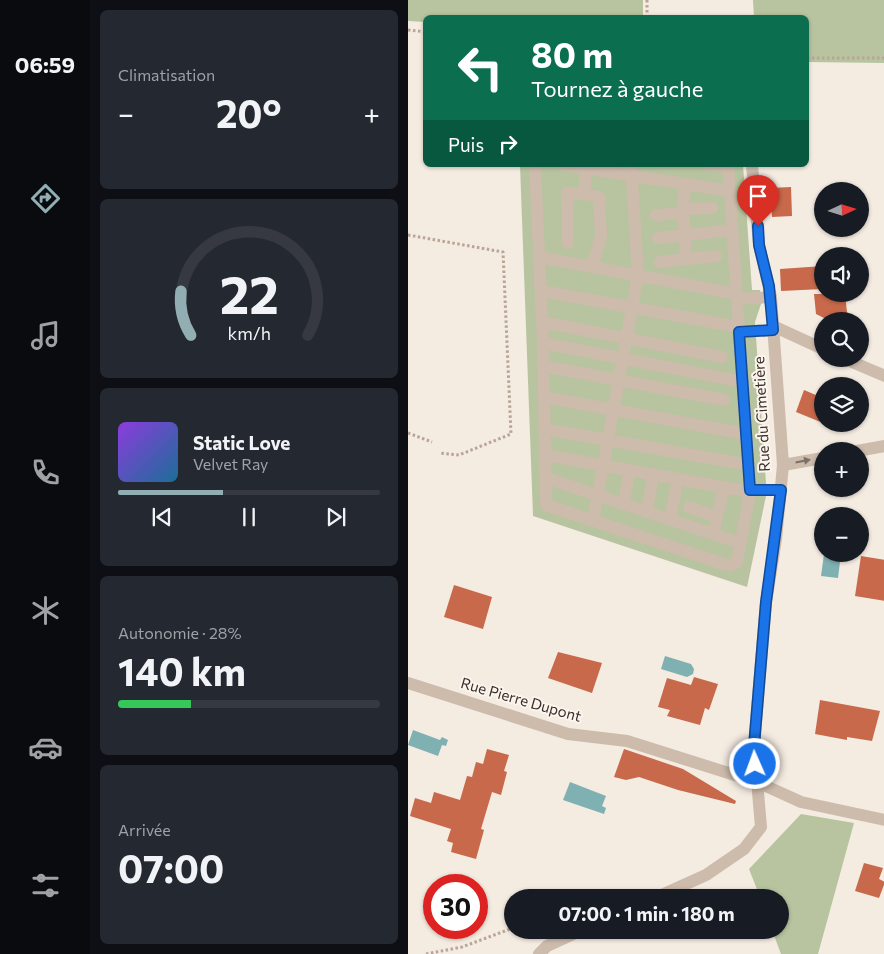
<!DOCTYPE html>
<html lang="fr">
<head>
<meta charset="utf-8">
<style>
	body { margin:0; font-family:Commissioner,sans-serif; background:#242831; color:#f1f3f6; height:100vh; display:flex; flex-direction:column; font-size:19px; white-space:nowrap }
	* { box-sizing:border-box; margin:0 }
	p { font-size:16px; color:#9ea1a6 }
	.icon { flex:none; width:28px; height:28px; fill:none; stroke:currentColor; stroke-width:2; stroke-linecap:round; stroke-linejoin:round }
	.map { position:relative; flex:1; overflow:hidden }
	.details { display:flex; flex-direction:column; gap:10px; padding:10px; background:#0d0f14; width:318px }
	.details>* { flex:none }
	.guide { position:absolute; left:15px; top:15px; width:386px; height:152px; border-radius:8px; box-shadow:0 1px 4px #0004; background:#0b6e4f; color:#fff; overflow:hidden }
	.needle { width:32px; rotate:86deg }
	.fabs { position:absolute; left:406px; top:182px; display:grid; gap:10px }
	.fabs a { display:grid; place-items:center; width:55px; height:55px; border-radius:50%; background:#171b24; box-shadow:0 1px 4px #0004; font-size:25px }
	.speed { position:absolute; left:15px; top:874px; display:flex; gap:10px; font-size:25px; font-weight:700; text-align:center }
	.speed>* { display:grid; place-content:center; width:65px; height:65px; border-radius:50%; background:#171b24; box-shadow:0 1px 4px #0004; line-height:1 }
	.speed .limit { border:8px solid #d22; background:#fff; color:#111 }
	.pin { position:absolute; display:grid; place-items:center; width:42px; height:42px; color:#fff; margin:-51px -21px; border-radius:50% 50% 50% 0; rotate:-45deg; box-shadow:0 0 5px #0007 }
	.pin .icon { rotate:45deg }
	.me { position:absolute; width:55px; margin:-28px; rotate:358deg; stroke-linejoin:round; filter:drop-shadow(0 0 4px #0008) }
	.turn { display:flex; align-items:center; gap:18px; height:105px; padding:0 25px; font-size:22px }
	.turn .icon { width:65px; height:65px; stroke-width:2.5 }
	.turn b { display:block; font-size:35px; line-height:42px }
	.then { display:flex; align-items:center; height:48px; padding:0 25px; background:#0003; gap:10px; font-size:19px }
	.big { font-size:38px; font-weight:700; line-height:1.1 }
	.details .tile { flex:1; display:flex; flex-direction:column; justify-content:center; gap:8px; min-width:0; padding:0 18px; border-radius:8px; background:#242831 }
	.details .dial { align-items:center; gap:0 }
	.dial svg { height:130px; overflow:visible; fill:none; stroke:#363941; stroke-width:7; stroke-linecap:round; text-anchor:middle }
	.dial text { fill:#f1f3f6; stroke:none }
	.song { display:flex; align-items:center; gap:15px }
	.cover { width:60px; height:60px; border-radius:8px; background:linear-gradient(135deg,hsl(270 70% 55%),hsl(200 70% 35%)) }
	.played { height:5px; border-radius:2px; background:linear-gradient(90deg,#92aeb2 40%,#363941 40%) }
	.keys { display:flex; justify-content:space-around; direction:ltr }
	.heat { display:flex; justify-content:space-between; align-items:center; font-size:28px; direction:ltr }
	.charge { height:8px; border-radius:4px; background:linear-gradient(90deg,#34c759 28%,#363941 0) }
	.trip { position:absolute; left:96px; top:889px; width:285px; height:50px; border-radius:25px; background:#171b24; box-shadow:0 1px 4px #0004; font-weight:700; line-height:50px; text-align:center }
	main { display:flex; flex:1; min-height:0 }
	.tabs { display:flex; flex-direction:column; width:90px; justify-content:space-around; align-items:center; background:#090b0e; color:#9ea1a6 }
	.tabs .icon { width:35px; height:35px }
	.tabs .active { color:#92aeb2 }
	.tabs b { font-size:22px; color:#f1f3f6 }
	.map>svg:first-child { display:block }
</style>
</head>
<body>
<main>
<nav class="tabs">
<b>06:59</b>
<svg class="icon active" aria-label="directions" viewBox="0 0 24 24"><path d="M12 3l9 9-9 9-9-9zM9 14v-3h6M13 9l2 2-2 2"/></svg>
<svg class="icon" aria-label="music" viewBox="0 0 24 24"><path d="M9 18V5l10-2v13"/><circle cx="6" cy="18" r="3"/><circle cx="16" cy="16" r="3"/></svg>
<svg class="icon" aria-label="phone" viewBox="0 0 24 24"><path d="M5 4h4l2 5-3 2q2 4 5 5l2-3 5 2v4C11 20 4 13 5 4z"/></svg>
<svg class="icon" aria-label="climate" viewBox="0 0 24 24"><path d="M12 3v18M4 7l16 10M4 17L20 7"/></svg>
<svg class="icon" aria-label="car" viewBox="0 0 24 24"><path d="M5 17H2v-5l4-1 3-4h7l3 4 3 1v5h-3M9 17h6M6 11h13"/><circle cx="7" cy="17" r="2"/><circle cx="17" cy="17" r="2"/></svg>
<svg class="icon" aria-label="filters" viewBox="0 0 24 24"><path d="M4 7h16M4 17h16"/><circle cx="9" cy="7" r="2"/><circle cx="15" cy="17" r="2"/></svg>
</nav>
<section class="details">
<div class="tile"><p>Climatisation</p>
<div class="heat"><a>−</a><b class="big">20°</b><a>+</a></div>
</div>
<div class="tile dial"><svg viewBox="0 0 100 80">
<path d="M14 69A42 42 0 1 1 86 69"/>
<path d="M14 69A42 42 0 0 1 8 42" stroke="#92aeb2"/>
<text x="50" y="56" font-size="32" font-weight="700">22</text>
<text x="50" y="72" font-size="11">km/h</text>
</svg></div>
<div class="tile">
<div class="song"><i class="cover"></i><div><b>Static Love</b><p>Velvet Ray</p></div></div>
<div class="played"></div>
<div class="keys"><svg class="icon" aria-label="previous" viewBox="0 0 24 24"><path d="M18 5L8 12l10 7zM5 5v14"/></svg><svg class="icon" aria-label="pause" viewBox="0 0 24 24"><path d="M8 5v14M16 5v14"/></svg><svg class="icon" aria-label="next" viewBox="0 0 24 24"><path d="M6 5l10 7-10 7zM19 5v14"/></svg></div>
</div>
<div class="tile"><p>Autonomie · 28%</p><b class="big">140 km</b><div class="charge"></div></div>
<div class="tile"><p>Arrivée</p><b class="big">07:00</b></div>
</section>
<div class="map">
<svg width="477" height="954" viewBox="0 0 477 954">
	<rect width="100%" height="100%" fill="#f4ebe1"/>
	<g fill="#b8c4a0">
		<polygon points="0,0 235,0 235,17 18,18 17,22 0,21"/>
		<polygon points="345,0 476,0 476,63 399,62 399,18 346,17"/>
		<polygon points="112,165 335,165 344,290 352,290 353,304 347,322 358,483 358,496 339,587 125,516"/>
		<polygon points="393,814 446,823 410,954 373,954 364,930 372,930 372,898 352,897 341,869"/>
	</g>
	<g fill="#7fb0b2">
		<polygon points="416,554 433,554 430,578 413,576"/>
		<polygon points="257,656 283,664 286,669 285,674 279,677 253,669"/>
		<polygon points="5,730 32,740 34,737 40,740 38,746 34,745 30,756 0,745"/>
		<polygon points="162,782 198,796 194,806 198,808 196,814 155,800"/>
	</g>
	<g fill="#c8694b">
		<polygon points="383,187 384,216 364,217 362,188"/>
		<polygon points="415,266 415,289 373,291 372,269"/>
		<polygon points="406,294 437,294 440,321 422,321 408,314"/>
		<polygon points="396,390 415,398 415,423 388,412"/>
		<polygon points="453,556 477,560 477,601 447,596"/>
		<polygon points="46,585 84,597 75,629 36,617"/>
		<polygon points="150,652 194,663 184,693 140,678"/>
		<polygon points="286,677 310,684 301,710 297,708 292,725 259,716 262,710 250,707 259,678 283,685"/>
		<polygon points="412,700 472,711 464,741 439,737 439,740 407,734"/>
		<polygon points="79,749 101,755 96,771 99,772 93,795 84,792 73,829 76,830 68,859 43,852 45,843 39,841 43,829 2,816 7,798 23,803 26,792 52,800 59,776 64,777 68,762 75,764"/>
		<polygon points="216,749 275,769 328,801 327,804 270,790 231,777 218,780 206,777"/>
		<polygon points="456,863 475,868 471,879 477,882 471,898 447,891"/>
	</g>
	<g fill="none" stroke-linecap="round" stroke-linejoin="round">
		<g stroke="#b9a596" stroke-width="3" stroke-dasharray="2.5 2.5" stroke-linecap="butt">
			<polyline points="239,0 239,18"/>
			<polyline points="0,30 18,32"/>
			<polyline points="399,58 477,58"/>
			<polyline points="0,235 95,252 103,434 51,455 32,453"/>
			<polyline points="0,433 24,442"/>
			<polyline points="208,898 224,891 231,893"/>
			<polyline points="18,954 54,947 105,928"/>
		</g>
		<g stroke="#cdbbac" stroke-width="12">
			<polyline points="127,165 135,343 138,505 322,566 329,562 342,492 320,165"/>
			<polyline points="155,165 322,191"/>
			<polyline points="177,165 177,194 191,197 193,236 184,267"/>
			<polyline points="301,165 320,167"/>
			<polyline points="278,185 275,201 278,259"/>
			<polyline points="275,209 304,208"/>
			<polyline points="248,215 275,213"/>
			<polyline points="250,238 324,230"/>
			<polyline points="160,243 159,193 177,194"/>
			<polyline points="131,257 329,294"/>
			<polyline points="252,262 308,256"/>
			<polyline points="133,291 331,327"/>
			<polyline points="329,299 363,297"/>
			<polyline points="134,322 314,357"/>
			<polyline points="331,332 365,330"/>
			<polyline points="135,343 335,382"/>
			<polyline points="135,366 316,400"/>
			<polyline points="136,397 338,434"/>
			<polyline points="137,429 341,465"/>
			<polyline points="137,455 342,492"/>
			<polyline points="138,478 332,543"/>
			<polyline points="342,490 373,490"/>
			<polyline points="215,504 222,470"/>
			<polyline points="281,507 309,517"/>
			<polyline points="238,512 246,474"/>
			<polyline points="262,519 270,479"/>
			<polyline points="185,521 230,275 223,165"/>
			<polyline points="305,534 316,487"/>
		</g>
		<g stroke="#cdbbac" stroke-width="12">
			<polyline points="365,326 415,349"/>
			<polyline points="437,359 477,376"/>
			<polyline points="449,451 477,446"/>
			<polyline points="375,465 415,458"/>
			<polyline points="0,683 160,734 219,741 349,782 393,802 477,820"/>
			<polyline points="247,898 298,875 336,849 353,827 346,746 358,602 368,539 375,465 363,297 351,245 344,165"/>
			<polyline points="131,954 139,946 174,930"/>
		</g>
	</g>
	<defs><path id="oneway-solid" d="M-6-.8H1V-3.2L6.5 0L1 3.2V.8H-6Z" transform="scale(1.25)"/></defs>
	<use fill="#7d6f65" href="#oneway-solid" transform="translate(395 461) rotate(-11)"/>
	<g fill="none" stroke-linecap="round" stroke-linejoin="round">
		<defs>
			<polyline id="route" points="347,764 346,746 358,602 373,490 342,490 331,332 365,330 361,286 351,245 350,226"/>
		</defs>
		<use href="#route" stroke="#114b97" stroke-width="12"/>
		<use href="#route" stroke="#1a73e8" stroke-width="9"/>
	</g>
	<g text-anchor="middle" stroke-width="4" stroke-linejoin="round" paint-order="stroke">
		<g font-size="15" fill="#3b302b" stroke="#fbf5ee">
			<text transform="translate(354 414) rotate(-93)" y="5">Rue du Cimetière</text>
			<text transform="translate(113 700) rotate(16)" y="5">Rue Pierre Dupont</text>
		</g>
	</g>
</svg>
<div class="fabs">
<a><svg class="needle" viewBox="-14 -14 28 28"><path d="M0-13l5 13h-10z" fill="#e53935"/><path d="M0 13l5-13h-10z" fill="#9ea1a6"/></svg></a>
<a><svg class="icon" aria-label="sound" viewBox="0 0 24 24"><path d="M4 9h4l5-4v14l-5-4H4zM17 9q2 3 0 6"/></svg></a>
<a><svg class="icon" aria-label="search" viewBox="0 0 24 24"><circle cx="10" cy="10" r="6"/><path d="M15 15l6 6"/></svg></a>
<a><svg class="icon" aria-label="layers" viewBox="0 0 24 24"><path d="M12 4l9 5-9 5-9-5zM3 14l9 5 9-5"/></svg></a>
<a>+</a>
<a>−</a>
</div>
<div class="speed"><div class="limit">30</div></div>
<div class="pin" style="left:350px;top:226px;background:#d93025"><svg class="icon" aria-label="arrive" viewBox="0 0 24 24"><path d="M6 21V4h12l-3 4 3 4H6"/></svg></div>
<svg class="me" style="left:347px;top:764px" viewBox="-20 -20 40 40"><circle r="17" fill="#1a73e8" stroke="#fff" stroke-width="3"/><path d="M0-11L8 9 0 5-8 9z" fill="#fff"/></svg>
<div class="trip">07:00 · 1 min · 180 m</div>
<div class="guide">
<div class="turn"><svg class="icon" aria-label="left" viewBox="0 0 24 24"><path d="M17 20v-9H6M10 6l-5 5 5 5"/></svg><div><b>80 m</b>Tournez à gauche</div></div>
<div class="then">Puis<svg class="icon" aria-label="right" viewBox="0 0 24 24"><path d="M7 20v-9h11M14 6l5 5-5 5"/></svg></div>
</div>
</div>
</main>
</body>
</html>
